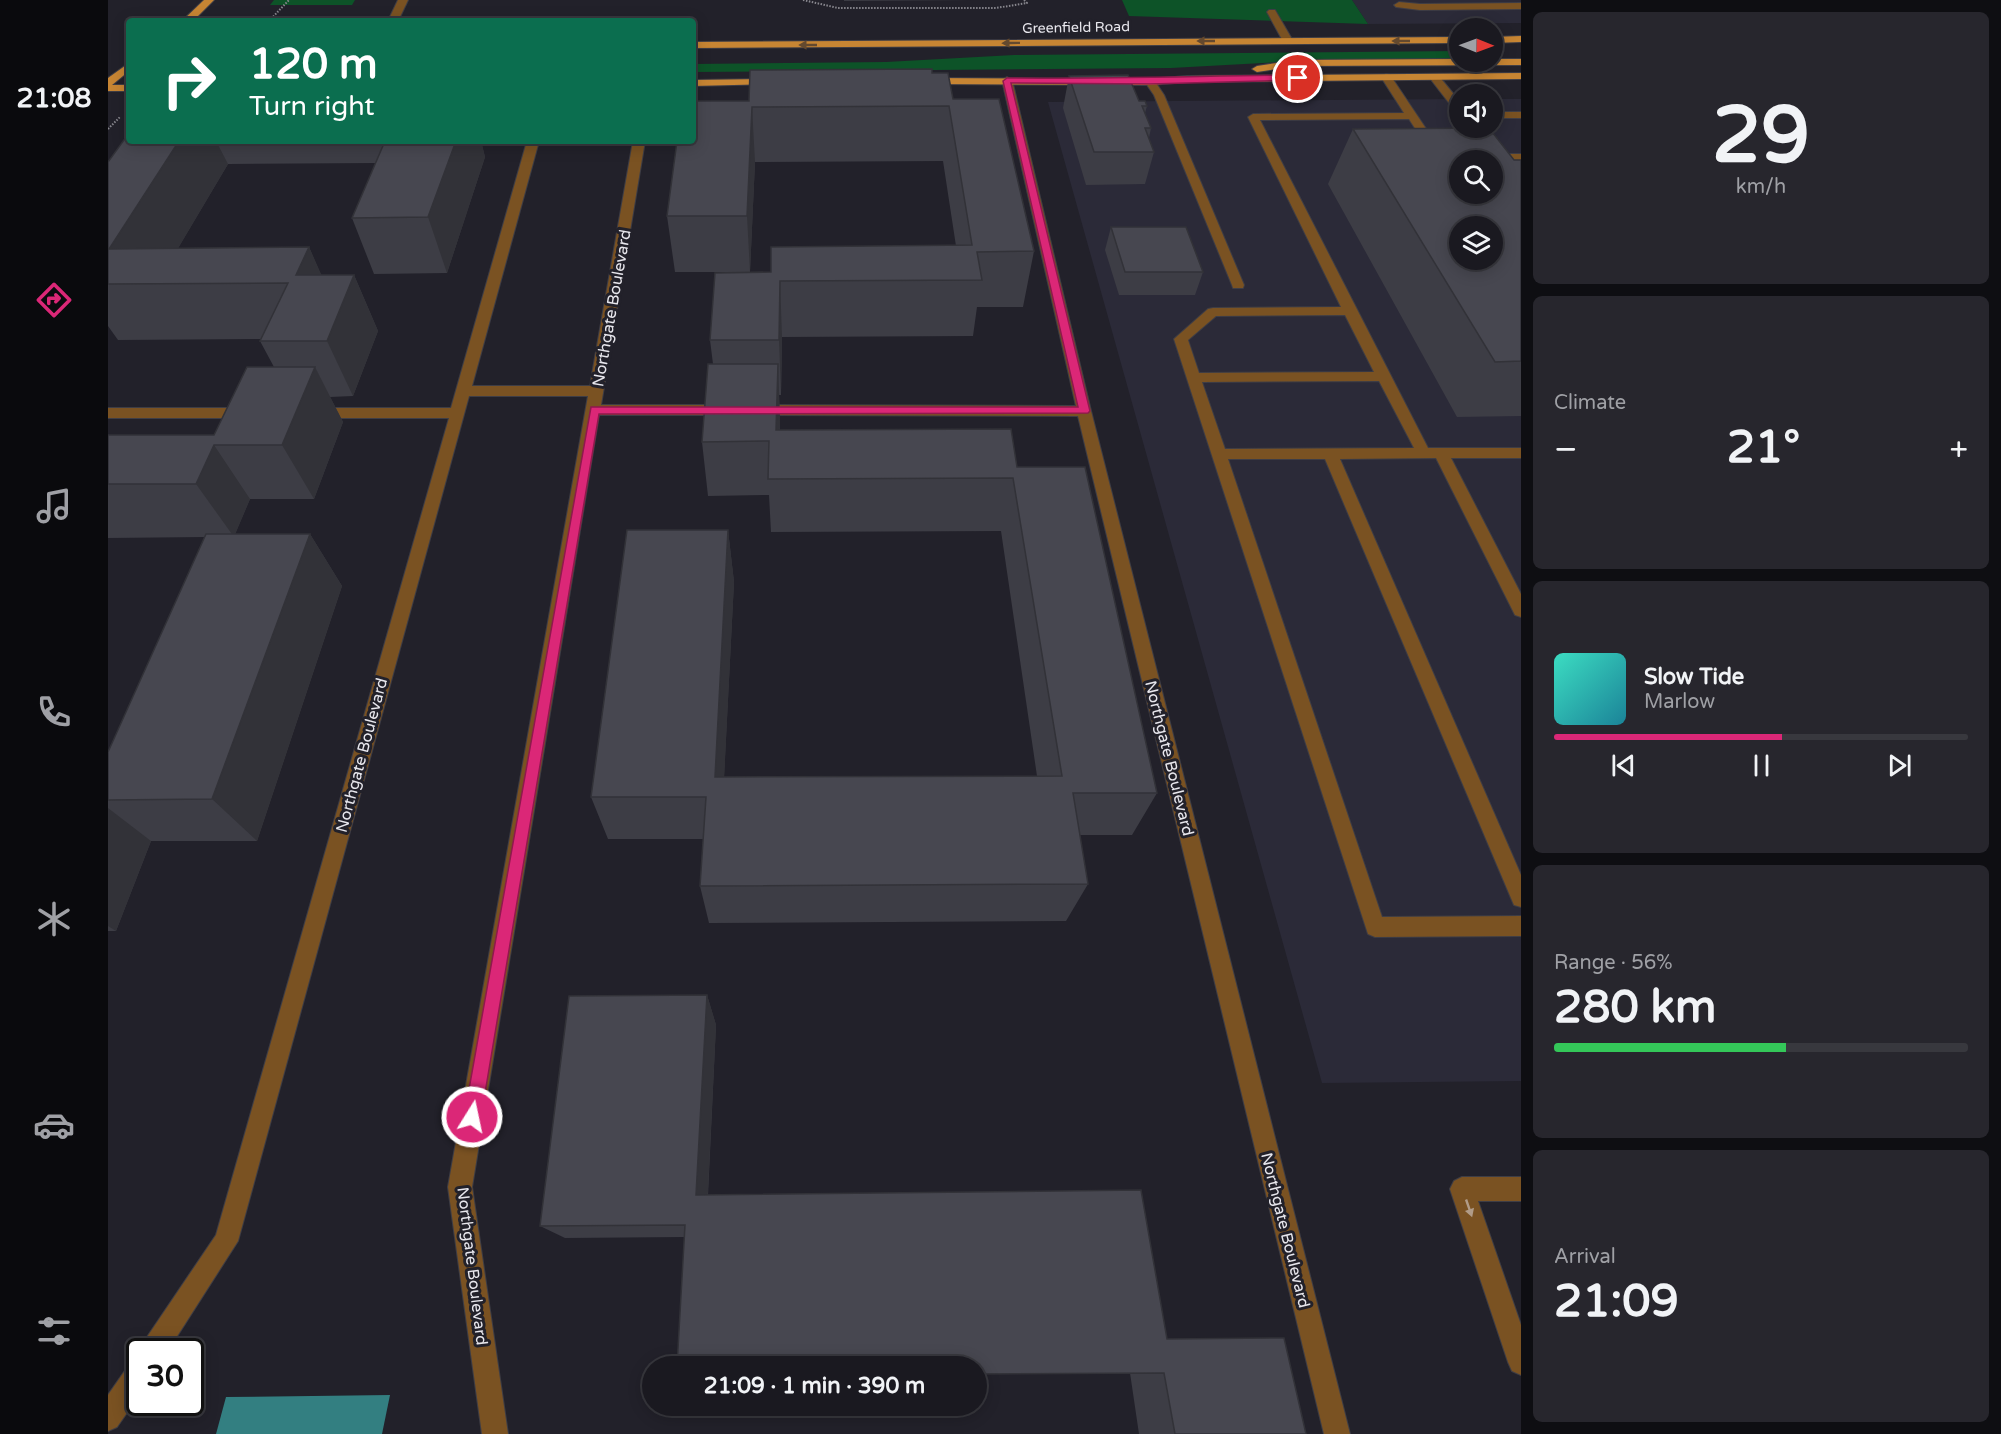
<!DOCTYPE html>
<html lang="en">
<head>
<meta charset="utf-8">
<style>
	body { margin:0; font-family:"Varela Round",sans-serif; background:#27262d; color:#f1f3f6; height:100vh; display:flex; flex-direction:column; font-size:22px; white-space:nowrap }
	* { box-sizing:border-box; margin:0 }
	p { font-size:20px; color:#9fa0a5 }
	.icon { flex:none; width:33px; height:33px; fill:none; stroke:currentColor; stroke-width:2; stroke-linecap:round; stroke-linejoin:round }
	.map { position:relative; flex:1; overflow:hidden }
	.drawer { display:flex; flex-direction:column; gap:12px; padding:12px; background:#0e0e12; width:480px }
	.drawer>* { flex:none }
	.banner { position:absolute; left:18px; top:18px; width:570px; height:126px; border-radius:6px; box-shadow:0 3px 15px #0003,0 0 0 2px #38383e; background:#0b6e4f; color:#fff; overflow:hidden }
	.needle { width:39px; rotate:91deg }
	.tools { position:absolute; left:1341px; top:18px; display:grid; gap:12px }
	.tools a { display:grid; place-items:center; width:54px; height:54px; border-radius:50%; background:#1a1920; box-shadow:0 3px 15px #0003,0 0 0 2px #38383e; font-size:30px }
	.speed { position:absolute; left:18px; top:1338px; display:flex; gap:12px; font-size:30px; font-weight:700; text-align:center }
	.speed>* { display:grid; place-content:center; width:78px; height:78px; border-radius:50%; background:#1a1920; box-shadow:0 3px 15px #0003,0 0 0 2px #38383e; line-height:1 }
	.speed .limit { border:3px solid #111; border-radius:9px; background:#fff; color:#111 }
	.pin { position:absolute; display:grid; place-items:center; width:51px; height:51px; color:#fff; margin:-26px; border:3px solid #fff; border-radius:50%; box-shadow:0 2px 6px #0007 }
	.me { position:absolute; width:66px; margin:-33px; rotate:10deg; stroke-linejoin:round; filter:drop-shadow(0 0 4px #0008) }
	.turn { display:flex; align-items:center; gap:21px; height:126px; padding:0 24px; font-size:27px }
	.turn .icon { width:78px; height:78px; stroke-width:2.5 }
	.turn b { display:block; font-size:42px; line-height:51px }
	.big { font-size:45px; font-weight:700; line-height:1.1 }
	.drawer .card { flex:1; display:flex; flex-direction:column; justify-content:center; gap:9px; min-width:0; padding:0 21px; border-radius:9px; background:#27262d }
	.drawer .dial { align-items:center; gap:0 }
	.dial b { font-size:78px; line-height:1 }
	.song { display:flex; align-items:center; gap:18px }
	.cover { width:72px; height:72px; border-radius:9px; background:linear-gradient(135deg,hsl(170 70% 55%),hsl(190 70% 35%)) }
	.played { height:6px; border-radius:3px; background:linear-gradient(90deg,#db2777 55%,#38383e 55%) }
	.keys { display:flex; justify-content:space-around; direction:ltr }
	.heat { display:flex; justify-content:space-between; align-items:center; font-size:33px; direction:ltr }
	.charge { height:9px; border-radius:4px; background:linear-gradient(90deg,#34c759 56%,#38383e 0) }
	.trip { position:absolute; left:534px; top:1356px; width:345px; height:60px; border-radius:30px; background:#1a1920; box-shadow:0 3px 15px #0003,0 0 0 2px #38383e; font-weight:700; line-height:60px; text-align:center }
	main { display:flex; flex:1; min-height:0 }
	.dock { display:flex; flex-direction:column; width:108px; justify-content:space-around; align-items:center; background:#0a0a0d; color:#9fa0a5 }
	.dock .icon { width:42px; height:42px }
	.dock .selected { color:#db2777 }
	.dock b { font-size:27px; color:#f1f3f6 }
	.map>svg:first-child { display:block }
</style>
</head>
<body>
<main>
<nav class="dock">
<b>21:08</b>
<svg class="icon selected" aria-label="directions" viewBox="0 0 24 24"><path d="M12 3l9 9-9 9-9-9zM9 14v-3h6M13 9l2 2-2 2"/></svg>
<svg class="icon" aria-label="music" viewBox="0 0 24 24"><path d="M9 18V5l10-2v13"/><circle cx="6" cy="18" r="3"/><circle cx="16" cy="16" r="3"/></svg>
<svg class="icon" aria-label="phone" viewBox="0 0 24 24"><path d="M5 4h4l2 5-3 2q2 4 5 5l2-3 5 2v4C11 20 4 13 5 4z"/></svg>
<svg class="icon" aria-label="climate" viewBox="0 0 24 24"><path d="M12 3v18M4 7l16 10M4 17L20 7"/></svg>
<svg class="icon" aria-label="car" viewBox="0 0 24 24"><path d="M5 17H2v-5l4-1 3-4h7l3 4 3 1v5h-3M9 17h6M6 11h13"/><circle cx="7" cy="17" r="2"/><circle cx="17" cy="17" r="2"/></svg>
<svg class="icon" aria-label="filters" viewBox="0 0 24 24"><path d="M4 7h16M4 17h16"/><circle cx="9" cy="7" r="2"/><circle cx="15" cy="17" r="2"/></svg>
</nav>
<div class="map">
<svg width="1413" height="1434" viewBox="0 0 1413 1434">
	<rect width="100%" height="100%" fill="#22212a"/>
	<g fill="#2b2a38" fill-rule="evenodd">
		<polygon points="1244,0 1413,0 1413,23 1260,24"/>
		<path d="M 1351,99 L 1352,128 L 1384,128 L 1385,99 L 1413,99 L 1413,1081 L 1214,1083 L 940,102 ZM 1352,160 L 1384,160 L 1384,194 L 1352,194 ZM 1352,226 L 1384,226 L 1384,260 L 1352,260 Z"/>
	</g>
	<g fill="#0d5328">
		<polygon points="166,0 247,0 244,5 162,5"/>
		<polygon points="1014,0 1244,0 1260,24 1021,16"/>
		<polygon points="1352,51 1351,59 1189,61 1063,68 585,72 585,64 778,62 906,55"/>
	</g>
	<polygon fill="#337f81" points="282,1395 274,1434 108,1434 118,1397"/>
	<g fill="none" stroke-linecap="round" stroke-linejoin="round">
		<defs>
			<g id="minor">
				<polygon points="290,0 300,0 290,21 280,21"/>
				<polygon points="1291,2 1312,4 1413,3 1413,9 1312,10 1288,7 1286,5"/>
				<polygon points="1161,10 1167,10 1185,41 1184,43 1176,43 1159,12"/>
				<path d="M 1278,74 L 1282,75 L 1331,148 L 1329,150 L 1321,150 L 1301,119 L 1152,120 L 1320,448 L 1413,448 L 1413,458 L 1343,458 L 1413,594 L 1413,617 L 1407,615 L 1328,458 L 1232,459 L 1413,875 L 1413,907 L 1406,905 L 1403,898 L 1217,459 L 1120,459 L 1274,917 L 1413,916 L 1413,936 L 1267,937 L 1260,934 L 1066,339 L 1100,309 L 1105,308 L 1233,307 L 1140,117 L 1145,114 L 1296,113 L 1273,77 ZM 1237,315 L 1266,372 L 1091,373 L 1080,340 L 1108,316 ZM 1271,381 L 1306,448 L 1117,449 L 1094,382 Z"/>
				<polygon points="1326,74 1330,75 1352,102 1352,113 1348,112 1321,77"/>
				<polygon points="899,77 904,80 983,411 1242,1434 1216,1434 970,416 648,415 641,410 648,405 968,406 894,80"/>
				<polygon points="1042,79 1046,80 1056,95 1136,285 1135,288 1125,288 1124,285 1046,95 1037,82"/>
				<rect x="1384" y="112" width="29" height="6"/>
				<polygon points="419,141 431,141 364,386 482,386 525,141 537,141 493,405 621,405 628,410 621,415 491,415 364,1187 400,1434 374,1434 340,1187 480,396 361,396 130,1241 59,1352 31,1352 35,1343 108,1235 341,418 206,418 199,413 206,408 343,408"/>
				<polygon points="1385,154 1413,154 1413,160 1381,159 1379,157"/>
				<polygon points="0,408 139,408 146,413 139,418 0,418"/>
				<polygon points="1354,1177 1413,1177 1413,1201 1370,1201 1413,1325 1413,1375 1404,1371 1400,1362 1342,1189 1346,1181"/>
				<polygon points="32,1358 32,1394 9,1427 0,1431 0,1395 23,1362"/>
			</g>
			<g id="major">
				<polygon points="96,0 106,0 85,21 74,21"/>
				<polygon points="1413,36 1413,42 1384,43 1384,37"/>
				<polygon points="1352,37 1352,43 585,48 585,42"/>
				<polygon points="1352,59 1352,62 1384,62 1384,59 1413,59 1413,65 1187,66 1149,72 1144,69 1149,66 1187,60"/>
				<polygon points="21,63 21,71 4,85 21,85 21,91 0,91 0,78"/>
				<polygon points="1413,73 1413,79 1079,82 1042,85 818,84 813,81 818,78 1042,79 1079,76"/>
				<polygon points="664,79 668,80 668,84 585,86 585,80"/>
			</g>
		</defs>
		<use href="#minor" stroke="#3e3d45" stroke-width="2"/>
		<use href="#major" stroke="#3e3d45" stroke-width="2"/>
		<g stroke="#88878e" stroke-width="2" stroke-dasharray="1.5 1.5" stroke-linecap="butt">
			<polyline points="695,0 730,8 888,8 919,3 916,0"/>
			<polyline points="161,21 181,0"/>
			<polyline points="0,129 12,117"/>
		</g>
		<use href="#minor" fill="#7a5222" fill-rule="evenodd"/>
		<use href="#major" fill="#c78533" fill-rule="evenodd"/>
	</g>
	<g fill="#3d3d45">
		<polygon points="736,0 864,0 736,1"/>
		<polygon points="824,73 845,99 926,251 915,307 869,307 865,336 674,337 673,395 671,395 672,430 909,467 1049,793 1024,835 972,835 980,884 958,921 601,923 592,886 595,839 500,839 483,797 620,530 626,582 616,777 929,776 893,531 663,532 661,495 600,496 594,442 605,364 602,340 663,272 848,246 835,161 647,162 642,272 567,272 559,216 641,101"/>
		<polygon points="961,76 1031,101 1039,106 1037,113 1043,128 1041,138 1046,152 1037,184 978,185 955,108"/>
		<polygon points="1245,129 1406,160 1413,160 1413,416 1349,417 1220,184"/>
		<polygon points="21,141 373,141 377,157 339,273 266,274 244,218 268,163 120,164 70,248 201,247 213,275 246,275 270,331 245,396 222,397 235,422 206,499 142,499 127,534 202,534 234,586 149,841 43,841 8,931 0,931 0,752 97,537 0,538 0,435 106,435 166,367 152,341 153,339 10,340 0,326 0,162"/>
		<polygon points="1003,227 1095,272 1087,295 1011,295 997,250"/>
		<polygon points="599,995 608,1025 600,1195 1059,1339 1198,1434 1031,1434 1022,1373 576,1237 457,1238 432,1226"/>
	</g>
	<g fill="#323238">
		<polygon points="644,107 647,162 642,272 639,216"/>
		<polygon points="71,141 108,141 120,164 49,284 1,249"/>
		<polygon points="348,141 373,141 377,157 339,273 320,217"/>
		<polygon points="201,247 226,303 188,275"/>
		<polygon points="246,275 270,331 245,396 219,341"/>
		<polygon points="672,281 674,337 673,395 671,340"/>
		<polygon points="670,364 672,419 671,479 668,430"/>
		<polygon points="207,367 235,422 206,499 174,445"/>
		<polygon points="106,445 142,499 126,537 88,484"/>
		<polygon points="620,530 626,582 614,820 607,777"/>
		<polygon points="202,534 234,586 149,841 104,799"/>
		<polygon points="0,808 43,841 8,931 0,926"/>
		<polygon points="599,995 608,1025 599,1210 588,1195"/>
	</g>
	<g fill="#474750" stroke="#323238" stroke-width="1.5" fill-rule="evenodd">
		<polygon points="824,69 824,73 840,73 845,99 891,99 926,251 869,252 874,280 672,281 671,340 602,340 607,273 663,272 663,247 864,245 841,106 644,107 639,216 559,216 569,141 585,141 585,101 641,101 642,70"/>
		<polygon points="1020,75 1031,101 1037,101 1039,106 1034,106 1043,128 1037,128 1046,152 986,152 961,76"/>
		<path d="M 1381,128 L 1406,160 L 1413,160 L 1413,361 L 1387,362 L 1245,129 ZM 1352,160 L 1384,160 L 1384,194 L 1352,194 ZM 1352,226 L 1384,226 L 1384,260 L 1352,260 Z"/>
		<polygon points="21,133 21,141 71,141 1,249 201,247 188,275 246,275 219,341 152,341 180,283 0,284 0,162"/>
		<polygon points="277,141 348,141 320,217 244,218"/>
		<polygon points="1003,227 1078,227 1095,272 1017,272"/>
		<polygon points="600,364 670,364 668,430 903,429 909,467 977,467 1049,793 965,793 980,884 592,886 598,797 483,797 519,530 620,530 607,777 954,776 905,478 660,479 661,441 594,442"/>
		<polygon points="139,367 207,367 174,445 106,445 88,484 0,484 0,435 106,435"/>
		<polygon points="98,534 202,534 104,799 0,800 0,752"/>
		<polygon points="599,995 588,1195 1033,1190 1059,1339 1176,1338 1198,1434 1067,1434 1056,1373 868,1374 868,1366 569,1366 577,1225 432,1226 461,996"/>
	</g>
	<defs><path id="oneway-solid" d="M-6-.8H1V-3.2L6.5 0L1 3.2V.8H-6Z" transform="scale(1.5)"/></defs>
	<g fill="#64492e">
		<use href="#oneway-solid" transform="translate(1098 41) rotate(180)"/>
		<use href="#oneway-solid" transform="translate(1293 41) rotate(180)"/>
		<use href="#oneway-solid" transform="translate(903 43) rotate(179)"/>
		<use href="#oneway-solid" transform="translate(700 45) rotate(-180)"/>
	</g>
	<use fill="#b19c88" href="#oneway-solid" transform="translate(1361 1208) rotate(71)"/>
	<path fill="#db2777" stroke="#8e194d" stroke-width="1.5" d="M 1190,75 L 1192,76 L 1192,80 L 1042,84 L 903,83 L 982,411 L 980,413 L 491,414 L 373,1117 L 371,1123 L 364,1125 L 358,1123 L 356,1117 L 483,407 L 970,407 L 895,81 L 899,78 C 996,79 1092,76 1190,75 Z"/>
	<g text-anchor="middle" stroke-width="6" stroke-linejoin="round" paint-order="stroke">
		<g font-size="14" fill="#e8e7ed" stroke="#22212a">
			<text transform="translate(968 27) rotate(-1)" y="5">Greenfield Road</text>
		</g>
		<g font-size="16" fill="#e8e7ed" stroke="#22212a">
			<text transform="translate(503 308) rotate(-80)" y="6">Northgate Boulevard</text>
			<text transform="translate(253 755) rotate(-75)" y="6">Northgate Boulevard</text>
			<text transform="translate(1062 758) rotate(76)" y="6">Northgate Boulevard</text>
			<text transform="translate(1178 1230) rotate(76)" y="6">Northgate Boulevard</text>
			<text transform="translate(365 1266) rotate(83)" y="6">Northgate Boulevard</text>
		</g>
	</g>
</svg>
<div class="tools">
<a><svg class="needle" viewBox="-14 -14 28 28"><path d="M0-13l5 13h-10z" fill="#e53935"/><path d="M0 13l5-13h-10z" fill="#9fa0a5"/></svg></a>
<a><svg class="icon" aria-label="sound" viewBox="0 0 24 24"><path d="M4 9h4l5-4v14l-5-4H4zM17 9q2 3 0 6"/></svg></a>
<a><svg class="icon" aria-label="search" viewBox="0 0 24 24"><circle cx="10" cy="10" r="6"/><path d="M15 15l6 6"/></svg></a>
<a><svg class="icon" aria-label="layers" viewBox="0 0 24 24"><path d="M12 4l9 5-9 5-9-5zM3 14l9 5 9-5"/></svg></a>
</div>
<div class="speed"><div class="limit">30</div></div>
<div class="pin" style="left:1190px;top:78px;background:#d93025"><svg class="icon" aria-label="arrive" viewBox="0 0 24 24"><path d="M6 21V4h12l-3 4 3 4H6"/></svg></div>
<svg class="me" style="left:364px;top:1117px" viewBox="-20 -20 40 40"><circle r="17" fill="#db2777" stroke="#fff" stroke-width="3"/><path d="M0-11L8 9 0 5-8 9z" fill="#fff"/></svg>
<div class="trip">21:09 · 1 min · 390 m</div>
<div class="banner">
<div class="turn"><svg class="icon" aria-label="right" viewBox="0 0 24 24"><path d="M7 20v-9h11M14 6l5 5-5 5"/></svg><div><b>120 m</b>Turn right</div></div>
</div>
</div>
<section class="drawer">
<div class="card dial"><b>29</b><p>km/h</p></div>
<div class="card"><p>Climate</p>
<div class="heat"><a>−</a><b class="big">21°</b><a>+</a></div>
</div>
<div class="card">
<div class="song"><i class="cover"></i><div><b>Slow Tide</b><p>Marlow</p></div></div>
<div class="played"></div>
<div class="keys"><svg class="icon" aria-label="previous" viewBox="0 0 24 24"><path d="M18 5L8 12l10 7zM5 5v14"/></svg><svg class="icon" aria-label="pause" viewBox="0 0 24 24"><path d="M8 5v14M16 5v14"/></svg><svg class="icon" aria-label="next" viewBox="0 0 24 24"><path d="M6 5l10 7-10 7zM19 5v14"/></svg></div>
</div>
<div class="card"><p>Range · 56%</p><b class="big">280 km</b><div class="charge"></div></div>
<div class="card"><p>Arrival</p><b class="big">21:09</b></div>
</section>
</main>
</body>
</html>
